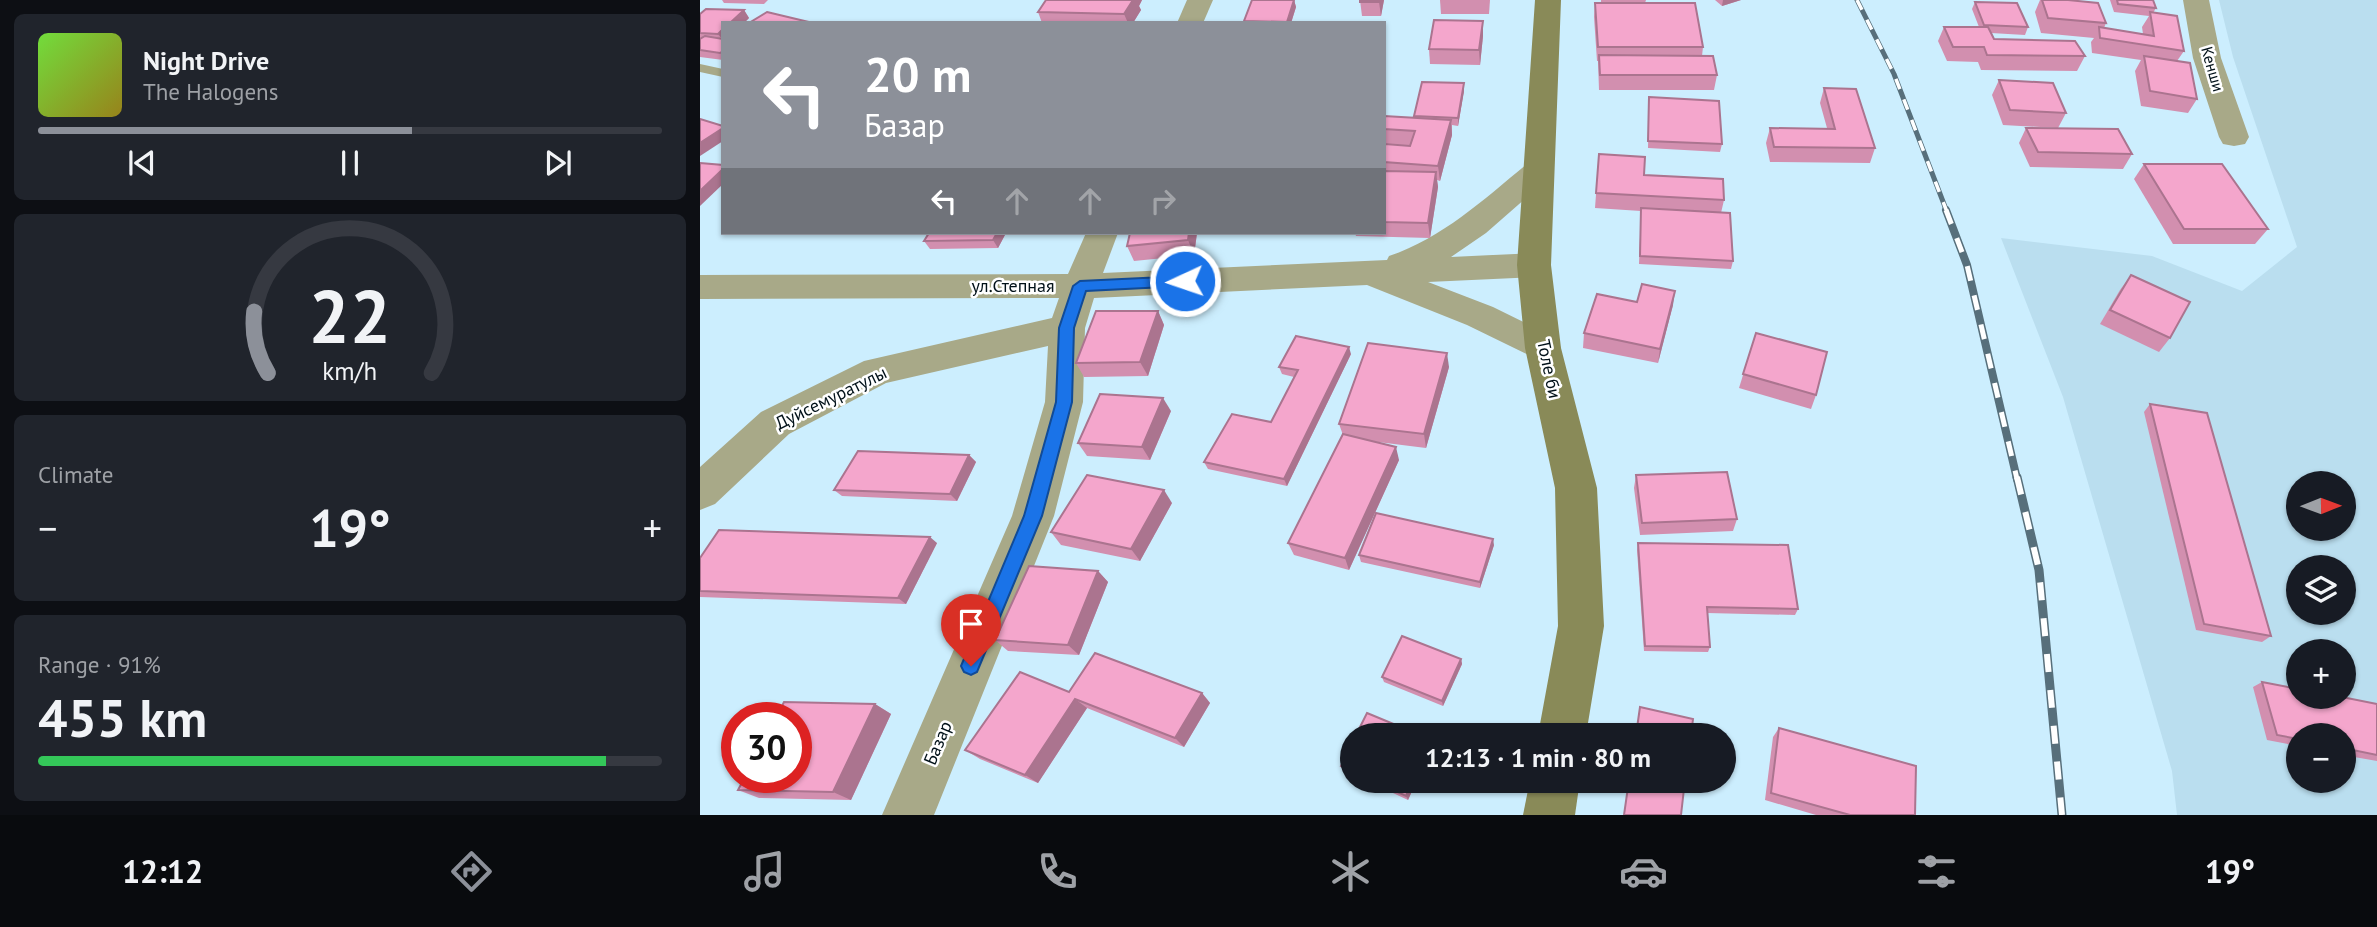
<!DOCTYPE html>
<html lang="en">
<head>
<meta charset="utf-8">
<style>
	body { margin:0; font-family:"PT Sans",sans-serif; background:#20242c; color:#f1f3f6; height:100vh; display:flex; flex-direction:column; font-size:26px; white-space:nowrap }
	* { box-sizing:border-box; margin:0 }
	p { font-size:23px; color:#9ea1a6 }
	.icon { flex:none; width:38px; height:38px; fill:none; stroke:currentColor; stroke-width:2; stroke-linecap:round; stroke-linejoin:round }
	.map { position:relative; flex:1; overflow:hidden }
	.panel { display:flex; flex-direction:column; gap:14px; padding:14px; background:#0d0f14; width:700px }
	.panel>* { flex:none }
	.top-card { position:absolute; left:21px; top:21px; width:665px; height:214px; border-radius:0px; box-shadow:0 2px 5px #0004; background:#8c9099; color:#fff; overflow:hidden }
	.needle { width:46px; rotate:89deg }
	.buttons { position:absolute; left:1586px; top:471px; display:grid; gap:14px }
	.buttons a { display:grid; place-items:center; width:70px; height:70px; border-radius:50%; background:#171b24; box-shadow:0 2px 5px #0004; font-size:35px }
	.speed { position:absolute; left:21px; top:702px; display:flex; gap:14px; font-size:35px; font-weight:700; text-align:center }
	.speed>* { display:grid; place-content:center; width:91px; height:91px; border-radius:50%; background:#171b24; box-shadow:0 2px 5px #0004; line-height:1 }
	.speed .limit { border:10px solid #d22; background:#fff; color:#111 }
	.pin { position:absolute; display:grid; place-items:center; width:60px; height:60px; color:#fff; margin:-72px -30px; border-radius:50% 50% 50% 0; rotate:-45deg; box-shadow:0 0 7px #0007 }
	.pin .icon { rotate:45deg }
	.me { position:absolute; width:77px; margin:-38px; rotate:267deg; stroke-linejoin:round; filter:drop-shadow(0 0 5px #0008) }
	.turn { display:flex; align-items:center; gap:24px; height:147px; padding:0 28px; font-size:32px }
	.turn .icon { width:91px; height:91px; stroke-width:2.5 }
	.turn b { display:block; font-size:49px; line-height:60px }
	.lanes { display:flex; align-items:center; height:66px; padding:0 28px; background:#0003; justify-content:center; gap:35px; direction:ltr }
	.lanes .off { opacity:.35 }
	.big { font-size:52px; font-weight:800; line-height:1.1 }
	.panel .card { flex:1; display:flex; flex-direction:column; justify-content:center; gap:10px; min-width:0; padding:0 24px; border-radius:10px; background:#20242c }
	.panel .dial { align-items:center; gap:0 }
	.dial svg { height:182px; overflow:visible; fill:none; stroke:#363941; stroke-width:7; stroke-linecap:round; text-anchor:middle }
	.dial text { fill:#f1f3f6; stroke:none }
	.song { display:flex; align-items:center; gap:21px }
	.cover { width:84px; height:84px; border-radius:10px; background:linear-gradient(135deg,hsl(100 70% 55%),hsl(50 70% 35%)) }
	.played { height:7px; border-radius:4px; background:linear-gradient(90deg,#8c9099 60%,#363941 60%) }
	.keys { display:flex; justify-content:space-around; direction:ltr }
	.heat { display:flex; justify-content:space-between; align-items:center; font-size:38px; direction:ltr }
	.charge { height:10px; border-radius:5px; background:linear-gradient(90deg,#34c759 91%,#363941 0) }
	.trip { position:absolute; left:640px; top:723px; width:396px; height:70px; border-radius:35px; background:#171b24; box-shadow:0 2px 5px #0004; font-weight:800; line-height:70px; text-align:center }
	.tabs { display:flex; height:112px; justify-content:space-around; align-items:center; background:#090b0e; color:#9ea1a6 }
	.tabs .icon { width:49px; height:49px }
	.tabs .selected { color:#8c9099 }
	.tabs b { font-size:32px; color:#f1f3f6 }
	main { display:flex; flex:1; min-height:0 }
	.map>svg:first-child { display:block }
</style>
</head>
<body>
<main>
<section class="panel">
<div class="card">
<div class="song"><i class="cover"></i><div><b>Night Drive</b><p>The Halogens</p></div></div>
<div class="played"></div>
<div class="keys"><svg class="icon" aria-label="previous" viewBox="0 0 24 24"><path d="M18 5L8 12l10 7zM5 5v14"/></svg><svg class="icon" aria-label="pause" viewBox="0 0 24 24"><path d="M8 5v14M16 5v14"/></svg><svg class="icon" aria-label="next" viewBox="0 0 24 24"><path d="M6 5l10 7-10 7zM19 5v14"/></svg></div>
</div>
<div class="card dial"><svg viewBox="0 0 100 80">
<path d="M14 69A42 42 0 1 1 86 69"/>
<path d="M14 69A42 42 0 0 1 8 42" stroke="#8c9099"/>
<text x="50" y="56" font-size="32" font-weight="700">22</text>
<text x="50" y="72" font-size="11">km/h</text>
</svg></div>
<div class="card"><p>Climate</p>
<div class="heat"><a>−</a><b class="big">19°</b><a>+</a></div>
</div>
<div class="card"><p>Range · 91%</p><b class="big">455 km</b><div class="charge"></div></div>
</section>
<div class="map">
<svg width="1677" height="815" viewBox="0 0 1677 815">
	<rect width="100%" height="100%" fill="#cceefe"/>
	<path fill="#badeef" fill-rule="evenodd" d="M 1519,0 L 1677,0 L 1677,815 L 1477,815 L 1472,771 L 1363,397 L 1301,238 L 1452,256 L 1542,291 L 1597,247 L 1533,57 ZM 1598,483 L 1643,483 L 1643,528 L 1598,528 ZM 1598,567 L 1643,567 L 1643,612 L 1598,612 ZM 1598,651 L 1643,651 L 1643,696 L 1598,696 ZM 1598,735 L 1643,735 L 1643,780 L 1598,780 Z"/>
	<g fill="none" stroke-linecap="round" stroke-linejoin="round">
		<polygon fill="#a8a988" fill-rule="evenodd" points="0,64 23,69 23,77 0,72"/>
		<g fill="#a8a988" fill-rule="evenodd">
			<polygon points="487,0 513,0 503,23 477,23"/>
			<polygon points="1483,0 1509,0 1521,58 1549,137 1545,144 1534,146 1523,144 1519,137 1493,58"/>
			<path d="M 839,160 L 850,163 L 854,170 L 850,177 L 786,233 L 751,257 L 834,253 L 846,257 L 851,265 L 846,273 L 834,277 L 728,282 L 793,307 L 856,338 L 861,348 L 856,358 L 843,362 L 767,325 L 667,285 L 394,298 L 385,328 L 383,402 L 354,516 L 234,815 L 182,815 L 312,516 L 345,402 L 348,346 L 186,383 L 89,434 L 15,504 L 0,510 L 0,467 L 61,412 L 164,361 L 352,318 L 359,298 L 0,299 L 0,275 L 368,274 L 386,233 L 418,233 L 403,273 L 687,260 L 689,256 C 744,237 784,199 828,163 Z"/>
		</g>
		<g fill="#898a58" fill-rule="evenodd">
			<polygon points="835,0 861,0 851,265 861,348 897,488 904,626 886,735 838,735 858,626 855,488 825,348 817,265"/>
			<polygon points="830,780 880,780 875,815 823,815"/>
		</g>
		<defs>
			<polyline id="rail-far2" points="1157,0 1194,74 1247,212"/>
			<polyline id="rail-far1" points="1246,210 1267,265 1317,479"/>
			<polyline id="rail" points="1317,477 1339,570 1362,815"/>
		</defs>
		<use href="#rail-far2" stroke="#576f7b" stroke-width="5"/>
		<use href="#rail-far1" stroke="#576f7b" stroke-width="8"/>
		<use href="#rail" stroke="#576f7b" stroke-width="9"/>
		<use href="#rail-far2" stroke="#fff" stroke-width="3.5" stroke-dasharray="11" stroke-linecap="butt"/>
		<use href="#rail-far1" stroke="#fff" stroke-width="5" stroke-dasharray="15" stroke-linecap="butt"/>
		<use href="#rail" stroke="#fff" stroke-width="6" stroke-dasharray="18" stroke-linecap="butt"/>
	</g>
	<g fill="#d28faf">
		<polygon points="22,0 68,0 64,4 24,3"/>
		<polygon points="346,0 442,0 439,6 441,10 433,23 342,23 338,12"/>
		<polygon points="536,0 594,0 596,7 591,23 545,23 544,21 552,0"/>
		<polygon points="660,0 684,0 681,16 662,16"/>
		<polygon points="740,0 790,0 789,14 741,14"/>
		<polygon points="901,0 946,0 945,3 1003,47 1002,56 1017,75 1014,90 899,90 898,61 897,61 894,17 895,3 901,3"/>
		<polygon points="1015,0 1041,0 1022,6"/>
		<polygon points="1340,0 1368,0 1406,23 1404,28 1443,34 1442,27 1449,16 1414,12 1410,0 1453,0 1456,8 1453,13 1484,51 1477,61 1497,99 1488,113 1441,106 1435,71 1441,60 1392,53 1391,42 1394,38 1341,33 1335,12"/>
		<polygon points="1275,2 1328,27 1325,35 1291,33 1294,39 1385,56 1377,71 1281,70 1278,62 1247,61 1238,41 1244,27 1279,27 1272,9"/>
		<polygon points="44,10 49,18 44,23 23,23 23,60 0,57 0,14"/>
		<polygon points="783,36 780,65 730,64 729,49"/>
		<polygon points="1299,80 1366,113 1358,128 1303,125 1292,95"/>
		<polygon points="1124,88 1175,148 1170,163 1070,162 1066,143 1070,128 1127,128 1120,103"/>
		<polygon points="764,91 758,126 752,125 752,135 740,181 737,180 738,187 730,238 656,236 655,233 684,233 684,147 710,146 684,144 684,116 714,118 714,116"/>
		<polygon points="949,97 1022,144 1020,152 948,148"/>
		<polygon points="1326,128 1432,154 1423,169 1330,167 1319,143"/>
		<polygon points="899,154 944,175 1024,200 1021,213 1033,261 1031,269 939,264 941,211 895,208"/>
		<polygon points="1444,164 1568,229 1555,244 1473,244 1434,179"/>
		<polygon points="306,233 298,248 230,249 224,241"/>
		<polygon points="430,233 497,233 494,255 434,261 427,246"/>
		<polygon points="1431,275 1470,338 1459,352 1400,324 1420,290"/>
		<polygon points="937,302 973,305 958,363 883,348 884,333"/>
		<polygon points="458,311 464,325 448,376 384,377 376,363"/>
		<polygon points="1056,333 1116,395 1111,409 1039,388"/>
		<polygon points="651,354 587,486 508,469 504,462 571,422 594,377 582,374 579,367"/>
		<polygon points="749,367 726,448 670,441 699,460 649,570 594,555 588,543 643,435 639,424"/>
		<polygon points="1450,404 1571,636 1562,642 1496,630 1444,412"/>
		<polygon points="471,411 450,460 387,456 378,443"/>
		<polygon points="269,455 276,462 257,501 142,496 134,490"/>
		<polygon points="936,475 1037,519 1033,531 940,535 934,488"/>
		<polygon points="472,503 440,561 361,545 351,532"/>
		<polygon points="237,543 206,604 0,597 0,558"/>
		<polygon points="938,543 1098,609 1095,615 1007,613 1010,647 1008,652 944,651 937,550"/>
		<polygon points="794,545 780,588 661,562 659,555"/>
		<polygon points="398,571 408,582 379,655 308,651 295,640"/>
		<polygon points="761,659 762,664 743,706 684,682 682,677"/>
		<polygon points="1562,682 1677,704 1677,761 1643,755 1643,735 1598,735 1598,746 1567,740 1553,687"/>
		<polygon points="369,692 502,693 510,703 484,747 387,708 338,783 280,759 265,750"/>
		<polygon points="175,704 191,714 151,800 59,798 38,790"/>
		<polygon points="1079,728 1215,815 1116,815 1065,800 1073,737"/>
		<polygon points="653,742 653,775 643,771 641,766"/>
		<polygon points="665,780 717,780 708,800"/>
	</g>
	<g fill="#ab748f">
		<polygon points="433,0 442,0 439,6 441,10 433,23 428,23 424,14"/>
		<polygon points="594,0 596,7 591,23 587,23"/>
		<polygon points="679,0 684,0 681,16 679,2"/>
		<polygon points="1023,0 1041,0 1022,6"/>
		<polygon points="44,10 49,18 44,23 30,23"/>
		<polygon points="783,21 783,36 780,65 779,50"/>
		<polygon points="23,29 23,40 18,34"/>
		<polygon points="764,83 764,91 758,126 758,118"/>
		<polygon points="751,120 752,135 740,181 738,166"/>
		<polygon points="23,128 23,141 0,156 0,143"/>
		<polygon points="23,169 23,184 0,206 0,191"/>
		<polygon points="736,172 738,187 730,238 728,223"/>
		<polygon points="297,233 306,233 298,248 293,240"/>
		<polygon points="489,233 497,233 494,255 488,240"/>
		<polygon points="975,291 973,305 958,363 960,349"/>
		<polygon points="458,311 464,325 448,376 440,362"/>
		<polygon points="649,347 651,354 587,486 584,479"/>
		<polygon points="747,353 749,367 726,448 724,434"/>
		<polygon points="463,398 471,411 450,460 442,447"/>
		<polygon points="696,447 699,460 649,570 645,558"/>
		<polygon points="269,455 276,462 257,501 250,494"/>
		<polygon points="464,490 472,503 440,561 431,549"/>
		<polygon points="230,537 237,543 206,604 198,598"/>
		<polygon points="793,539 794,545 780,588 780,582"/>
		<polygon points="398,571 408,582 379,655 368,645"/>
		<polygon points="761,659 762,664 743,706 742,701"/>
		<polygon points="502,693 510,703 484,747 475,738"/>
		<polygon points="375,699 387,708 338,783 325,775"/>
		<polygon points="175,704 191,714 151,800 133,792"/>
		<polygon points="713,780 717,780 708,800 706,796"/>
	</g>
	<g fill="#f4a6cc" stroke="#ab748f" stroke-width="2">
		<polygon points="346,0 433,0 424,14 338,12"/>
		<polygon points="552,0 594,0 587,22 544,21"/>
		<rect x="660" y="0" width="19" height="2"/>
		<polygon points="1342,0 1368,0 1398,3 1406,23 1348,18"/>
		<polygon points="1417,0 1453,0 1456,8 1418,4"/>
		<polygon points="1275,2 1317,3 1328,27 1284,25"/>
		<polygon points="895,3 995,3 1003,47 898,47"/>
		<polygon points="6,9 44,10 30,23 23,23 23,29 18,34 0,33 0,14"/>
		<polygon points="67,12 113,23 49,23"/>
		<polygon points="1450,12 1477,16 1484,51 1400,38 1399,27 1454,36"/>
		<polygon points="734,20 783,21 779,50 729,49"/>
		<polygon points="1244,27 1288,27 1294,39 1375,41 1385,56 1287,55 1284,47 1253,47"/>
		<polygon points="5,36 23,39 23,51 20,53 0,50 0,39"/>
		<polygon points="899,55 1013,56 1017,75 900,75"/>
		<polygon points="1444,56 1490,63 1497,99 1450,91"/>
		<polygon points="1299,80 1353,83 1366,113 1310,110"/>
		<polygon points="722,82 764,83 758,118 714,116"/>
		<polygon points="1124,88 1156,89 1175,148 1074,147 1070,128 1135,129"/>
		<polygon points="949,97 1019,101 1022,144 948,141"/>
		<polygon points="684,116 751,120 738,166 684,162 685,144 710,146 715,131 684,129"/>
		<polygon points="0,119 23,126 23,128 0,143"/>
		<polygon points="1326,128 1418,129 1432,154 1338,152"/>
		<polygon points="899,154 945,157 944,175 1023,179 1024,200 896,193"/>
		<polygon points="0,163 23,165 23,169 0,191"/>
		<polygon points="1444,164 1522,164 1568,229 1484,229"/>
		<polygon points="684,171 736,172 728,223 684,222"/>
		<polygon points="941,208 1030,213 1033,261 940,256"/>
		<polygon points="229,233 297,233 293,240 224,241"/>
		<polygon points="430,233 489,233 488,240 427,246"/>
		<polygon points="1431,275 1490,302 1470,338 1410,310"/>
		<polygon points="942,284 975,291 960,349 884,333 897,294 937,302"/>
		<polygon points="396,311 458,311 440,362 376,363"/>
		<polygon points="1056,333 1127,352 1116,395 1043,374"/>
		<polygon points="596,336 649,347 584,479 504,462 532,414 571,422 598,370 579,367"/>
		<polygon points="668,343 747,353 724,434 639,424"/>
		<polygon points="400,394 463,398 442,447 378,443"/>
		<polygon points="1450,404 1507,413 1571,636 1504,624"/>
		<polygon points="643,434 696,447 645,558 588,543"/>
		<polygon points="158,451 269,455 250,494 134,490"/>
		<polygon points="1027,472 1037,519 942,523 936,475"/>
		<polygon points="387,475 464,490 431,549 351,532"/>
		<polygon points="676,513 793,539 780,582 659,555"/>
		<polygon points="19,530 230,537 198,598 0,591 0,558"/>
		<polygon points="938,543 1088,545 1098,609 1007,607 1010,647 945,646"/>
		<polygon points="329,566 398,571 368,645 295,640"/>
		<polygon points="702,636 761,659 742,701 682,677"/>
		<polygon points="395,653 502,693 475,738 375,699 325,775 265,750 320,672 369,692"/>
		<polygon points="1562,682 1598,689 1598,696 1637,696 1677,704 1677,755 1643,748 1643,735 1598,735 1598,739 1577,735"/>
		<polygon points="84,702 175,704 133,792 38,790 45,777 96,777 96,718 76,718"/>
		<polygon points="940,707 993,719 991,735 936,735"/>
		<polygon points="667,713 720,735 656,735"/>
		<polygon points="1079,728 1216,766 1215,815 1150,815 1071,793"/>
		<polygon points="653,742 653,772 641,766"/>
		<polygon points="672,780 713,780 706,796"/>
		<polygon points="929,780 985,780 981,815 924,815"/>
	</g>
	<polygon fill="#1a73e8" stroke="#114b97" stroke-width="2" points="485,276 492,281 485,286 386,291 374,328 372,402 342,516 277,672 271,675 264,672 261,666 324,516 356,402 359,328 373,286 380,281"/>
	<g text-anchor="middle" stroke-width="5" stroke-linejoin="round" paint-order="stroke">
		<g font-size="16" fill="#001018" stroke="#fff">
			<text transform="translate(1513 69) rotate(74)" y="6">Кенши</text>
		</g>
		<g font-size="18" fill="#001018" stroke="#fff">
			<text x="313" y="292">ул.Степная</text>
			<text transform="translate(849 369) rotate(78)" y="6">Толе би</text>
			<text transform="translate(131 398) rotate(-26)" y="6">Дуйсемуратулы</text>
			<text transform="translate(238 743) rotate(-67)" y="6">Базар</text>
		</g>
	</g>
</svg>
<div class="buttons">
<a><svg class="needle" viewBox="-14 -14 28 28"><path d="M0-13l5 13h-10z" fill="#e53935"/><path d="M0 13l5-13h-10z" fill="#9ea1a6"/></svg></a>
<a><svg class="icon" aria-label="layers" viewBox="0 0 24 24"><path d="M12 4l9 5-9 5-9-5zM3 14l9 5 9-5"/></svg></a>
<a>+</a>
<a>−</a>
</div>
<div class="speed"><div class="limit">30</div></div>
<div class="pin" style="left:271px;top:666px;background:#d93025"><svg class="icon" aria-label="arrive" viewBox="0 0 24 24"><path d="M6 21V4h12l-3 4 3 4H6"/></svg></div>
<svg class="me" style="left:485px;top:281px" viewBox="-20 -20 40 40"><circle r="17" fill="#1a73e8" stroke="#fff" stroke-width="3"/><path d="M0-11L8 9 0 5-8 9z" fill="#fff"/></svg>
<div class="trip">12:13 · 1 min · 80 m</div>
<div class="top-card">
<div class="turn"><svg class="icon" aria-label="left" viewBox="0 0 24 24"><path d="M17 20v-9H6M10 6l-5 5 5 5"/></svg><div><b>20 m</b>Базар</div></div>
<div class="lanes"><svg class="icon" aria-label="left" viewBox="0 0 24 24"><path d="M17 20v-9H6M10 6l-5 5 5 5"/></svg><svg class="icon off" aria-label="ahead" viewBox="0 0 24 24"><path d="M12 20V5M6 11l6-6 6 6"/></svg><svg class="icon off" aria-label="ahead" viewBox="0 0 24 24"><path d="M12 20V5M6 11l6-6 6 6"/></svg><svg class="icon off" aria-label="right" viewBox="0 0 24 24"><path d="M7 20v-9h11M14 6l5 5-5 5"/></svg></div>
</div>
</div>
</main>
<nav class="tabs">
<b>12:12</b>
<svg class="icon selected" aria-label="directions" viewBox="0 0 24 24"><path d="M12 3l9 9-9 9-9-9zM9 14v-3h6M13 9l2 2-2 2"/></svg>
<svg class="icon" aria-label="music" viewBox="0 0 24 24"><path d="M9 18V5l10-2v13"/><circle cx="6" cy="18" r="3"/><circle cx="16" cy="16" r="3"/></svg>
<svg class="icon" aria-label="phone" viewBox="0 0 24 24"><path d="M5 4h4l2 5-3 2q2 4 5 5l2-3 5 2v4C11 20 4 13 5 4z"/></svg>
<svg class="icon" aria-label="climate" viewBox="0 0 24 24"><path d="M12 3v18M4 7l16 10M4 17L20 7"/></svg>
<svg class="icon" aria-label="car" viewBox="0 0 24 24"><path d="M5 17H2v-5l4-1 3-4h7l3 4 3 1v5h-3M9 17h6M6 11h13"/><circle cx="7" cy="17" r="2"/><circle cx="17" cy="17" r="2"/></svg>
<svg class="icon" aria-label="filters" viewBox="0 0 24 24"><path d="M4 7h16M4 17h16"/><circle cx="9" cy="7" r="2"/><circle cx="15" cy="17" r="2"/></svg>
<b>19°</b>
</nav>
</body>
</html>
